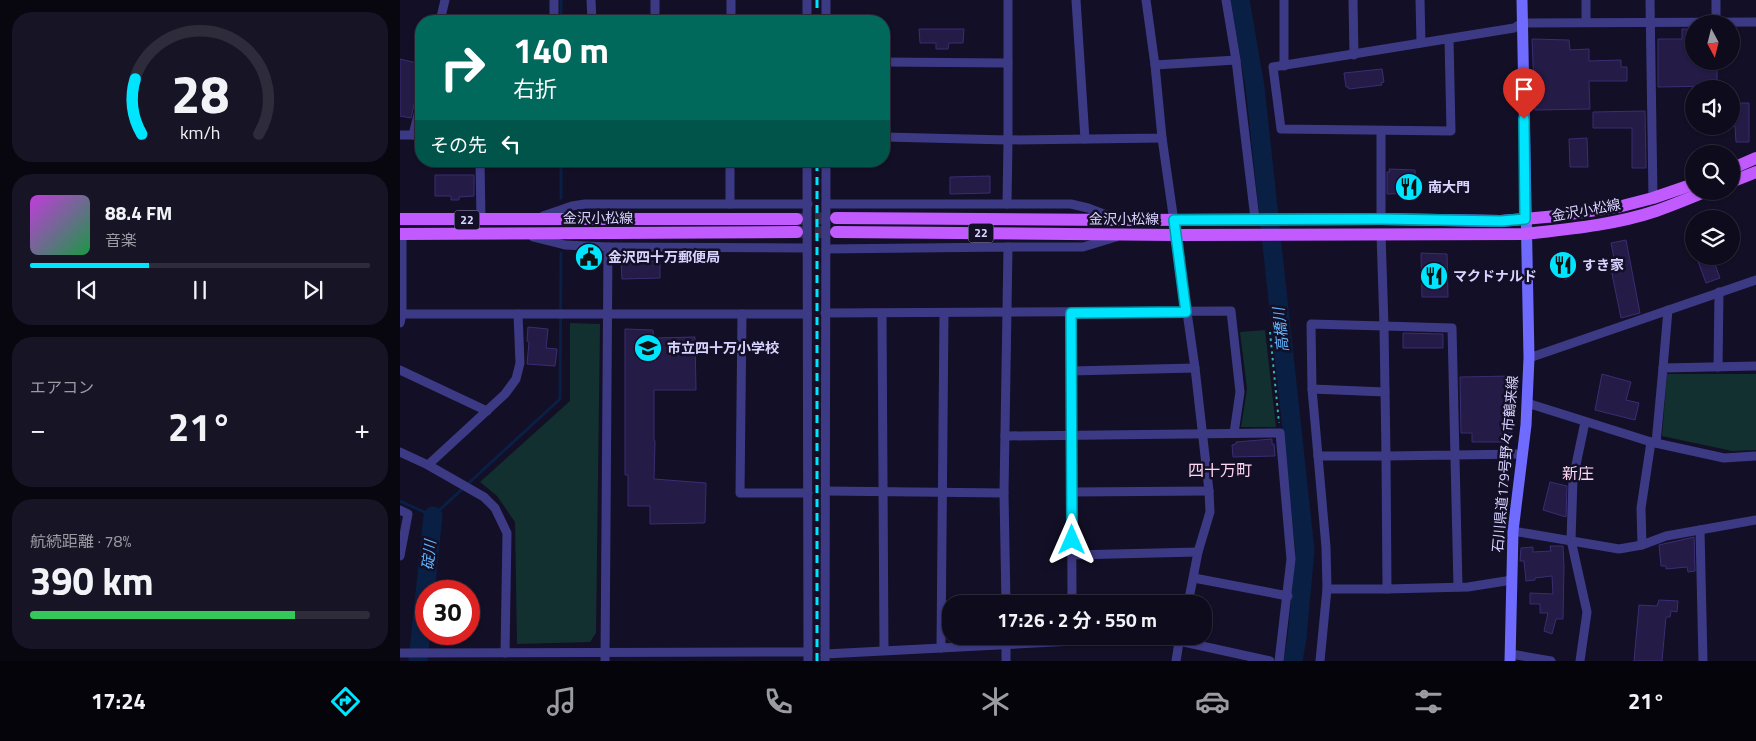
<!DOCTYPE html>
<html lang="ja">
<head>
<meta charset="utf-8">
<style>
	body { margin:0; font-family:"Titillium Web","Noto Sans JP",sans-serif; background:#171425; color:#f1f3f6; height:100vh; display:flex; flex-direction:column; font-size:19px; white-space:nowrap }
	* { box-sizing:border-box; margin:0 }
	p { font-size:16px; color:#9b9ba3 }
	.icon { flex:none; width:28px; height:28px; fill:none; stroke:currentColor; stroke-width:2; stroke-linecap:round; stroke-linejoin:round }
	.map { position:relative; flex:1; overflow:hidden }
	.panel { display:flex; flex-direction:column; gap:12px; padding:12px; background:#08060f; width:400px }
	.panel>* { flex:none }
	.banner { position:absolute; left:15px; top:15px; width:475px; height:152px; border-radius:20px; box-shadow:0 1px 4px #0004,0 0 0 1px #2e2b3b; background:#00695c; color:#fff; overflow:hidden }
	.needle { width:32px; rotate:173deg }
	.fabs { position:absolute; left:1285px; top:15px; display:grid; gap:10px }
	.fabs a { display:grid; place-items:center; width:55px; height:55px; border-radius:50%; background:#0e0b1c; box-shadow:0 1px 4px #0004,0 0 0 1px #2e2b3b; font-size:25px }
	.speed { position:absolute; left:15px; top:580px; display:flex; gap:10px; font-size:25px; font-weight:700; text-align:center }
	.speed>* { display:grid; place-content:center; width:65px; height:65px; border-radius:50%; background:#0e0b1c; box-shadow:0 1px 4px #0004,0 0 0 1px #2e2b3b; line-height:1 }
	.speed .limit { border:8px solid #d22; background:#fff; color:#111 }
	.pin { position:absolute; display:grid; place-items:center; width:42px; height:42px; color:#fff; margin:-51px -21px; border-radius:50% 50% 50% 0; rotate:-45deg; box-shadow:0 0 5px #0007 }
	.pin .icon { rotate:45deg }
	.me { position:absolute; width:55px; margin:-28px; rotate:0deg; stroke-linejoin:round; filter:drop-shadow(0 0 4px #0008) }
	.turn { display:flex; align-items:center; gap:18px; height:105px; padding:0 15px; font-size:22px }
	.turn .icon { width:65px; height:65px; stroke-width:2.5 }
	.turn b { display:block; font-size:35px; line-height:42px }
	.then { display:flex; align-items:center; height:48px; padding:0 15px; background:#0003; gap:10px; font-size:19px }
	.big { font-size:38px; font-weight:700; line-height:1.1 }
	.panel .tile { flex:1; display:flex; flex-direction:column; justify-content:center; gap:8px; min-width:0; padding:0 18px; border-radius:20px; background:#171425 }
	.panel .dial { align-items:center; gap:0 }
	.dial svg { height:130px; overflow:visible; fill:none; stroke:#2e2b3b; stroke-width:7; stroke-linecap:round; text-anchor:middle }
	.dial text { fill:#f1f3f6; stroke:none }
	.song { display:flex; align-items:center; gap:15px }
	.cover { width:60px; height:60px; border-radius:8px; background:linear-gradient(135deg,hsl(290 70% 55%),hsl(140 70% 35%)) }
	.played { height:5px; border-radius:2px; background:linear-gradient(90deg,#00e5ff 35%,#2e2b3b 35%) }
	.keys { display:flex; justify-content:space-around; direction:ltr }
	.heat { display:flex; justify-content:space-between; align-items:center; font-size:28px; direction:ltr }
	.charge { height:8px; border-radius:4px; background:linear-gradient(90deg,#34c759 78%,#2e2b3b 0) }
	.trip { position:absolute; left:542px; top:595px; width:270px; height:50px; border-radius:20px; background:#0e0b1c; box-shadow:0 1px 4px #0004,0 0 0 1px #2e2b3b; font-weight:700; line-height:50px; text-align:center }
	.tab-bar { display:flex; height:80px; justify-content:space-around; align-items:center; background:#06040b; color:#9b9ba3 }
	.tab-bar .icon { width:35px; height:35px }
	.tab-bar .selected { color:#00e5ff }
	.tab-bar b { font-size:22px; color:#f1f3f6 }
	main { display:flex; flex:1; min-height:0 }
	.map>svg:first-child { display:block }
</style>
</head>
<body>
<main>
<section class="panel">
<div class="tile dial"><svg viewBox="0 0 100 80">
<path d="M14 69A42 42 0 1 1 86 69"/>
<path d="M14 69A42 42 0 0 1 10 35" stroke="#00e5ff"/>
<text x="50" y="56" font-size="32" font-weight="700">28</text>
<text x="50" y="72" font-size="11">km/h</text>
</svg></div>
<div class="tile">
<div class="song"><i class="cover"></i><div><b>88.4 FM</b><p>音楽</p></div></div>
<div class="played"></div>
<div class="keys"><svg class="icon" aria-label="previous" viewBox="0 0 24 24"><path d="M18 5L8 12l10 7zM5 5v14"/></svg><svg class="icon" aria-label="pause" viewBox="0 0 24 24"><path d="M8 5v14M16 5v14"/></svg><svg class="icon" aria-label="next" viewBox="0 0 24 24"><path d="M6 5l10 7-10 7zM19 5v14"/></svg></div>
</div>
<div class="tile"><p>エアコン</p>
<div class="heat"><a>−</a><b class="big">21°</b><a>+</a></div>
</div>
<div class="tile"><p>航続距離 · 78%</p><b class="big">390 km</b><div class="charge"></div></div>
</section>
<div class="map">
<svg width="1356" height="661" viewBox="0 0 1356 661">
	<rect width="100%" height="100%" fill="#130f26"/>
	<g fill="#12302f">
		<polygon points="170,323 200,324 196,633 190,642 117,644 115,522 97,496 80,482 170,401"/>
		<polygon points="865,330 876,427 841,427 847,389 840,332"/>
		<polygon points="1267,374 1356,374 1356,450 1332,451 1262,436"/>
	</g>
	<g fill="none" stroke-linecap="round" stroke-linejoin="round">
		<g stroke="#0a1f44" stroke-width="3">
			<polyline points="161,0 161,21"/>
			<polyline points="161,198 161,161"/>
			<polyline points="0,501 33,516 160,399 161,253"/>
		</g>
		<g stroke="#0a1f44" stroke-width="19">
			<polyline points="840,0 855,87 905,550 897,638 893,661"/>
			<polyline points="18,661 33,516"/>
		</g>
	</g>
	<g fill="#241b47" stroke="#3b2d73">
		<polygon points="519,29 564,29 563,43 549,43 548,49 536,49 536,43 520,43"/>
		<polygon points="1282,29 1294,29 1294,61 1317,61 1317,86 1258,87 1258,39 1282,39"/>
		<polygon points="1132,39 1169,40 1170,50 1189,49 1189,61 1221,60 1221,67 1227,67 1227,81 1189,81 1190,109 1135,110"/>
		<polygon points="0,59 21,64 21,96 15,100 11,118 0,116"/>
		<polygon points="982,69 984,82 981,83 982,85 949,89 948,87 946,87 944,73"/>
		<polygon points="1331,103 1349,103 1349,142 1336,142 1335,126 1331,126"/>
		<polygon points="1245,111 1246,168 1232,168 1232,128 1193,128 1193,112"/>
		<polygon points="1187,138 1188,167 1170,167 1169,139"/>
		<polygon points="989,169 1015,170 1016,193 987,194 987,172 990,172"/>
		<polygon points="35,175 74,175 74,196 59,197 59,200 51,200 51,196 35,196"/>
		<polygon points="590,176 590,193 550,194 550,177"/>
		<polygon points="1226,240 1240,313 1221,318 1211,269 1216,268 1211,243"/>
		<polygon points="1160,251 1174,257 1166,280 1153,273"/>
		<polygon points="1021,253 1047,254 1048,297 1022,297"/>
		<polygon points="1296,256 1312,256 1320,278 1306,283"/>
		<polygon points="260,261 260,278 222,279 221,262"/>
		<polygon points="128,327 148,329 146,348 157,349 155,366 127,364 129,342 127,341"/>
		<polygon points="225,329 253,330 254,338 295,337 296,390 254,390 254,440 255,441 254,479 306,483 305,522 304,523 250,524 250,506 228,506 228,475 225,475"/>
		<polygon points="1003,333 1043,334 1043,348 1003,348"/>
		<polygon points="1202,374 1231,382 1226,400 1239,403 1235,420 1195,410"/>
		<polygon points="1112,376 1113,432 1106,432 1106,442 1072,442 1072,433 1061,433 1060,377"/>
		<polygon points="872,439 872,444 874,444 875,456 833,457 832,445 836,444 836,442"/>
		<polygon points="1150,482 1167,486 1166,517 1143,510"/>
		<polygon points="1294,537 1295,571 1288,572 1287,567 1266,569 1266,566 1261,566 1259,545"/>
		<polygon points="1150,546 1163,546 1164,567 1163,619 1156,619 1152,634 1144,631 1148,613 1140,613 1140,604 1130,604 1130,593 1153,594 1152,576 1135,578 1135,580 1126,581 1124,561 1120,561 1121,548 1133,547 1133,552 1151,551"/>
		<polygon points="1259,600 1278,601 1277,612 1271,611 1270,617 1266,617 1262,661 1234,661 1239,605 1257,606"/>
	</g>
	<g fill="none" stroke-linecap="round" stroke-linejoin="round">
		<g stroke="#312d47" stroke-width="12" stroke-dasharray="12 6" stroke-linecap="butt">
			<polyline points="397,219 436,218"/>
			<polyline points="397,232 436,232"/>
		</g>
		<polyline stroke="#2fb8b0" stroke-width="2" stroke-dasharray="2.5 4" stroke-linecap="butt" points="870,332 879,423"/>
		<g stroke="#3d3a85" stroke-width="9">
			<polyline points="191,0 192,21"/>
			<polyline points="255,0 255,21"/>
			<polyline points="426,0 426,21"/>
			<polyline points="676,0 685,139"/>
			<polyline points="746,0 755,65"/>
			<polyline points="826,0 836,60 855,219"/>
			<polyline points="884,0 884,66"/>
			<polyline points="953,0 954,55"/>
			<polyline points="1020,0 1021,43"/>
			<polyline points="1186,0 1186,22"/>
			<polyline points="1250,0 1253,198"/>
			<polyline points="1316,0 1316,22"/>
			<polyline points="40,21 45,0"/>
			<polyline points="154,21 154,0"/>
			<polyline points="331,21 331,0"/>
			<polyline points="407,21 407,0"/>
			<polyline points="1049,39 1051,131 881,129 873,67 1114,28 1122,23 1356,22"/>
			<polyline points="484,62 608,63"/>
			<polyline points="981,131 981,219"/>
			<polyline points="0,135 21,135"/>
			<polyline points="13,135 21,102"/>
			<polyline points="484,137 608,140 608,0"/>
			<polyline points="762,138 795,368 809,491 810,512 798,552 788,604"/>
			<polyline points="80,161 81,220"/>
			<polyline points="330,161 330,204 408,204"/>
			<polyline points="407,161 408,661"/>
			<polyline points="426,204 607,204"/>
			<polyline points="143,216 172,206 185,204 330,204"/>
			<polyline points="714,218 688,208 671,204 607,204 608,140 762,138 755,65 836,60"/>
			<polyline points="981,234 984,326 911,324 912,389 918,456 986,456 987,589 1068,587 1112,580"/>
			<polyline points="133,237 165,245 208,247 205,661"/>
			<polyline points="208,247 407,248"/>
			<polyline points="608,247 683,247 716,237"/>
			<polyline points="426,249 608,247 604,493 606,604"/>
			<polyline points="425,313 831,311 840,392 834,433"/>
			<polyline points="482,313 484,650"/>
			<polyline points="671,313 672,604"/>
			<polyline points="0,314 407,314"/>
			<polyline points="342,314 340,493 408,493"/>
			<polyline points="0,323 2,314 2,234"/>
			<polyline points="1129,358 1356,280"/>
			<polyline points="1318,367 1319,292"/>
			<polyline points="1263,368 1268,310"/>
			<polyline points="0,370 87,411"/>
			<polyline points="671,371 795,368"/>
			<polyline points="912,389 985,392"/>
			<polyline points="1127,403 1251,442 1324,458 1356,456"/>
			<polyline points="605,436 880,433 891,559 879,661"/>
			<polyline points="1256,443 1263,368 1356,366"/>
			<polyline points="0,452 28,465 84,497 95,508 107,533 105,653"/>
			<polyline points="918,456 926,547 927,589 987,589"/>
			<polyline points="28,465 105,394 116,379 120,363 118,314"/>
			<polyline points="426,491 604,493"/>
			<polyline points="672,492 809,491"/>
			<polyline points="0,510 8,514 0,556"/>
			<polyline points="1300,530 1303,661"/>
			<polyline points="1113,531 1219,549 1242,545 1266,536 1356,520"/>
			<polyline points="1242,545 1241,508 1251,442"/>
			<polyline points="672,555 798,552"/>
			<polyline points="794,578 888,596"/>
			<polyline points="1058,587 1052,328 984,326 986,456 1123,454"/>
			<polyline points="606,636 606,661"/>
			<polyline points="541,648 544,313"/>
			<polyline points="0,653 408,652"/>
			<polyline points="425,654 732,638 779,641 870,661"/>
			<polyline points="1111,654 1151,661"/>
			<polyline points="425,661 426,161"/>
			<polyline points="776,661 780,636"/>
			<polyline points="920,661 927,589"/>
			<polyline points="1180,661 1187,612 1171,540 1173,479 1185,422"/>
		</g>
		<polyline stroke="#6f6bff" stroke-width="11" points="1110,661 1113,531 1126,425 1129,358 1122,0"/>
		<g stroke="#c25bff" stroke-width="12">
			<polyline points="1331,169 1356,158"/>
			<polyline points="1331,182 1356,172"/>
			<polyline points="436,218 718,220 981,219 1101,221 1157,216 1222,206 1253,198 1294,184"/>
			<polyline points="0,219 397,219"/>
			<path d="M 436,232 L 776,235 L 1125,234 C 1169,229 1214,225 1256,211 C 1273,205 1290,198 1307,191"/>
			<polyline points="0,234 397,232"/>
		</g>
		<g stroke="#00e5ff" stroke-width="3" stroke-dasharray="8 6" stroke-linecap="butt">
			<polyline points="417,0 417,21"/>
			<polyline points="417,661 417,161"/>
		</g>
	</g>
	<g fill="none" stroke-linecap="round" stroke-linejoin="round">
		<defs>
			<polyline id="route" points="672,540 671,313 786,312 774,220 981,219 1101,221 1125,219 1124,119"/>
		</defs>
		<use href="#route" stroke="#0095a6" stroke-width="12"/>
		<use href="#route" stroke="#00e5ff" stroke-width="9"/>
	</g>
	<defs>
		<symbol id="restaurant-disc" viewBox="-11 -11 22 22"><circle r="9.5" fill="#00e5ff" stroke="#130f26"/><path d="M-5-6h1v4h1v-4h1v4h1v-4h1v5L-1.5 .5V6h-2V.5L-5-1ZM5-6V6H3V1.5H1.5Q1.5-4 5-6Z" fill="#111"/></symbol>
		<symbol id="civic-disc" viewBox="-11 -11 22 22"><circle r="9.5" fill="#00e5ff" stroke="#130f26"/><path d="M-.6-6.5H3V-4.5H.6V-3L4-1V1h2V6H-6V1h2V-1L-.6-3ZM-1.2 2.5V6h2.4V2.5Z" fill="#111"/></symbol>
		<symbol id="school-disc" viewBox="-11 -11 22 22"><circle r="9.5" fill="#00e5ff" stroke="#130f26"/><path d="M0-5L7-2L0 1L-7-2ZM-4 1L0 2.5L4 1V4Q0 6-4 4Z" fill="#111"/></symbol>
	</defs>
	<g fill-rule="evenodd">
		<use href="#restaurant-disc" x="993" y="171" width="32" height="32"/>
		<use href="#civic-disc" x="173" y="241" width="32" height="32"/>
		<use href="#restaurant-disc" x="1147" y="249" width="32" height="32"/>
		<use href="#restaurant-disc" x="1018" y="260" width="32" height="32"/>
		<use href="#school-disc" x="232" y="332" width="32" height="32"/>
	</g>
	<g text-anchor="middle" stroke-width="5" stroke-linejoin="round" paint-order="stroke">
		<g fill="#130f26" stroke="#9e99be" stroke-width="1">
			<rect x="54.5" y="210.5" width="25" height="19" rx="4"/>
			<rect x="568.5" y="223.5" width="25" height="19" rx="4"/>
		</g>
		<g font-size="12" font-weight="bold" fill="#d9d4ff">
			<text x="67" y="224">22</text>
			<text x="581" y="237">22</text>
		</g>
		<g font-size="14" font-weight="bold" fill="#d9d4ff" stroke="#130f26" text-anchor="start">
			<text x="1028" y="192">南大門</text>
			<text x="208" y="262">金沢四十万郵便局</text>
			<text x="1182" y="270">すき家</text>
			<text x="1053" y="281">マクドナルド</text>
			<text x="267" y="353">市立四十万小学校</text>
		</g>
		<g font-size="14" fill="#d9d4ff" stroke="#130f26">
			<text transform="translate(1186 210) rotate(-10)" y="5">金沢小松線</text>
			<text x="198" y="223">金沢小松線</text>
			<text x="724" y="224">金沢小松線</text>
			<text transform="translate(1105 464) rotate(-85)" y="5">石川県道179号野々市鶴来線</text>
		</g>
		<g font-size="15" font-style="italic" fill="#62b6ff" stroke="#130f26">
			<text transform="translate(881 330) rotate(-96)" y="5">高橋川</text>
			<text transform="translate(29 555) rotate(-84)" y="5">碇川</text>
		</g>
		<g font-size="16" fill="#ffd6f0" stroke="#130f26">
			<text x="820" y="476">四十万町</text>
			<text x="1178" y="479">新庄</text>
		</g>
	</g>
</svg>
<div class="fabs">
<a><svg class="needle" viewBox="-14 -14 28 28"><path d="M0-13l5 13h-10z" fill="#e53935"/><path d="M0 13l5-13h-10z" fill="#9b9ba3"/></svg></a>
<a><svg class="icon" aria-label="sound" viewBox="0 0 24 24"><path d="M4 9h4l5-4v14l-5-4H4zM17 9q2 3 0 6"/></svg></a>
<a><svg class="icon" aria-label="search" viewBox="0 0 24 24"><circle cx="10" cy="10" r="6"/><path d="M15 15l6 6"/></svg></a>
<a><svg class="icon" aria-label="layers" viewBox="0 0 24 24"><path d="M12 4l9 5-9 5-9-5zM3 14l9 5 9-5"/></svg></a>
</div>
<div class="speed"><div class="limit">30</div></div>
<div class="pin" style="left:1124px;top:119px;background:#d93025"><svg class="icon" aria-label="arrive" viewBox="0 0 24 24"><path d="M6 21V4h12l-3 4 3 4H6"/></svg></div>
<svg class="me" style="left:672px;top:540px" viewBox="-20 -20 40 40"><path d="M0-17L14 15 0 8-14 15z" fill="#00e5ff" stroke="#fff" stroke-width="4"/></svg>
<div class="trip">17:26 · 2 分 · 550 m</div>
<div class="banner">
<div class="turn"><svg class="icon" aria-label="right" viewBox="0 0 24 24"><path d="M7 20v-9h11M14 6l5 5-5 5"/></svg><div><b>140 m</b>右折</div></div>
<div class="then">その先<svg class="icon" aria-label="left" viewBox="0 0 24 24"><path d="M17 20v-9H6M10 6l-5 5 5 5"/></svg></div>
</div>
</div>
</main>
<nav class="tab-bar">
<b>17:24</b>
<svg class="icon selected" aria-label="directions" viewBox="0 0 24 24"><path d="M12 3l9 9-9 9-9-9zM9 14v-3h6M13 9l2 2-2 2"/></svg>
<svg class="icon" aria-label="music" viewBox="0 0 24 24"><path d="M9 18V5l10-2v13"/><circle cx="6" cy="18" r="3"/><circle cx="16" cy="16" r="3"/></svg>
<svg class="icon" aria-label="phone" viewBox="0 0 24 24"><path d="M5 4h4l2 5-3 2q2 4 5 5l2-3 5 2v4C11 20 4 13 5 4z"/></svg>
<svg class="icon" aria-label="climate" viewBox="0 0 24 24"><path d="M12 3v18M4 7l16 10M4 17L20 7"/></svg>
<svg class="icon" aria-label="car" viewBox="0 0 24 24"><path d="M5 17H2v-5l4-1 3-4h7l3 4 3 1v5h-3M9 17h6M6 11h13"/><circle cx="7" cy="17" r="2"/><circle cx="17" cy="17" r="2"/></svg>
<svg class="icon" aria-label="filters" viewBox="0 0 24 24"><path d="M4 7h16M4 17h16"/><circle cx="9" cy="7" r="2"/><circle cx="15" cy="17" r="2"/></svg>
<b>21°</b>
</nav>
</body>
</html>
